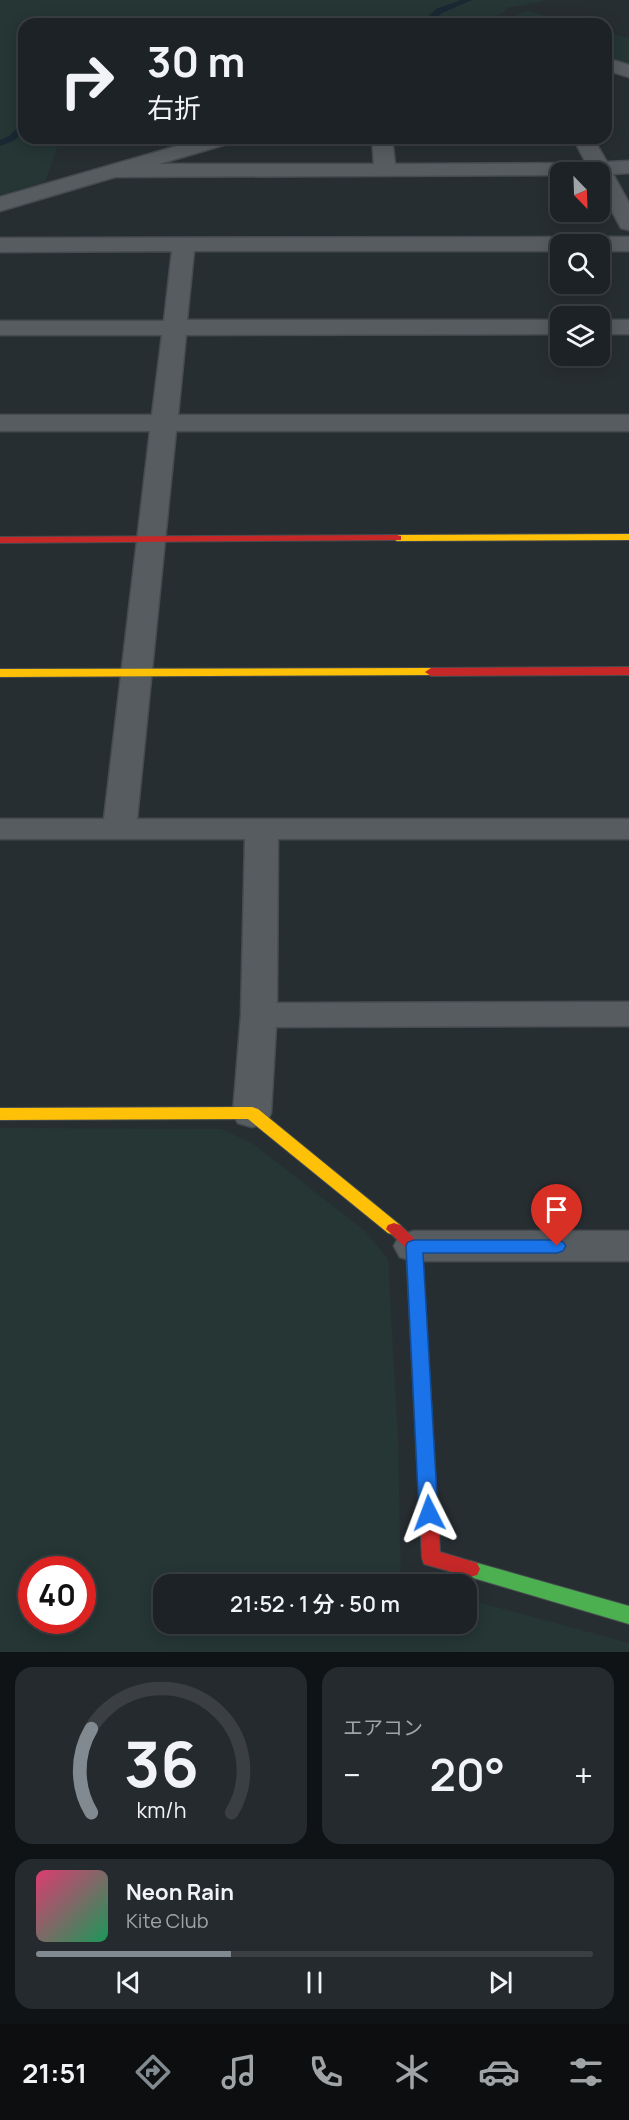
<!DOCTYPE html>
<html lang="ja">
<head>
<meta charset="utf-8">
<style>
	body { margin:0; font-family:Manrope,"Noto Sans JP",sans-serif; background:#252a2e; color:#f1f3f6; height:100vh; display:flex; flex-direction:column; font-size:22px; white-space:nowrap }
	* { box-sizing:border-box; margin:0 }
	p { font-size:20px; color:#a0a4a7 }
	.icon { flex:none; width:33px; height:33px; fill:none; stroke:currentColor; stroke-width:2; stroke-linecap:round; stroke-linejoin:round }
	.map { position:relative; height:1652px; overflow:hidden }
	.drawer { display:flex; flex-direction:column; gap:15px; padding:15px; background:#101315; flex:1 }
	.drawer>* { flex:none }
	.hud { position:absolute; left:18px; top:18px; width:594px; height:126px; border-radius:18px; box-shadow:0 3px 15px #0003,0 0 0 2px #3b3f43; background:#1d2226; color:#f1f3f6; overflow:hidden }
	.needle { width:39px; rotate:157deg }
	.controls { position:absolute; left:550px; top:162px; display:grid; gap:12px }
	.controls a { display:grid; place-items:center; width:60px; height:60px; border-radius:12px; background:#1d2226; box-shadow:0 3px 15px #0003,0 0 0 2px #3b3f43; font-size:30px }
	.speed { position:absolute; left:18px; top:1556px; display:flex; gap:12px; font-size:30px; font-weight:700; text-align:center }
	.speed>* { display:grid; place-content:center; width:78px; height:78px; border-radius:50%; background:#1d2226; box-shadow:0 3px 15px #0003,0 0 0 2px #3b3f43; line-height:1 }
	.speed .limit { border:9px solid #d22; background:#fff; color:#111 }
	.pin { position:absolute; display:grid; place-items:center; width:51px; height:51px; color:#fff; margin:-62px -26px; border-radius:50% 50% 50% 0; rotate:-45deg; box-shadow:0 0 6px #0007 }
	.pin .icon { rotate:45deg }
	.me { position:absolute; width:66px; margin:-33px; rotate:357deg; stroke-linejoin:round; filter:drop-shadow(0 0 4px #0008) }
	.turn { display:flex; align-items:center; gap:21px; height:126px; padding:0 30px; font-size:27px }
	.turn .icon { width:78px; height:78px; stroke-width:2.5 }
	.turn b { display:block; font-size:42px; line-height:51px }
	.big { font-size:45px; font-weight:600; line-height:1.1 }
	.drawer .tile { flex:1; display:flex; flex-direction:column; justify-content:center; gap:9px; min-width:0; padding:0 21px; border-radius:18px; background:#252a2e }
	.drawer .dial { align-items:center; gap:0 }
	.dial svg { height:156px; overflow:visible; fill:none; stroke:#3b3f43; stroke-width:7; stroke-linecap:round; text-anchor:middle }
	.dial text { fill:#f1f3f6; stroke:none }
	.song { display:flex; align-items:center; gap:18px }
	.cover { width:72px; height:72px; border-radius:9px; background:linear-gradient(135deg,hsl(340 70% 55%),hsl(150 70% 35%)) }
	.played { height:6px; border-radius:3px; background:linear-gradient(90deg,#818a90 35%,#3b3f43 35%) }
	.keys { display:flex; justify-content:space-around; direction:ltr }
	.heat { display:flex; justify-content:space-between; align-items:center; font-size:33px; direction:ltr }
	.drawer .tiles { flex:1; display:grid; gap:15px; grid-template-columns:1fr 1fr }
	.tile:last-child { grid-column:span 2 }
	.trip { position:absolute; left:153px; top:1574px; width:324px; height:60px; border-radius:18px; background:#1d2226; box-shadow:0 3px 15px #0003,0 0 0 2px #3b3f43; font-weight:600; line-height:60px; text-align:center }
	.menu { display:flex; height:96px; justify-content:space-around; align-items:center; background:#0c0e0f; color:#a0a4a7 }
	.menu .icon { width:42px; height:42px }
	.menu .active { color:#818a90 }
	.menu b { font-size:27px; color:#f1f3f6 }
	.map>svg:first-child { display:block }
</style>
</head>
<body>
<div class="map">
<svg width="629" height="1652" viewBox="0 0 629 1652">
	<rect width="100%" height="100%" fill="#272e32"/>
	<g fill="#253635" fill-rule="evenodd">
		<polygon points="0,0 550,0 507,8 501,14 462,24 24,24 24,138 73,138 59,142 45,182 0,195"/>
		<polygon points="528,11 574,24 526,24 515,15"/>
		<polygon points="606,33 629,38 629,64 606,57"/>
		<path d="M 0,1128 L 221,1129 L 252,1143 L 365,1231 L 388,1259 L 398,1440 L 401,1581 L 411,1584 L 164,1584 L 164,1623 L 466,1623 L 467,1599 L 629,1643 L 629,1652 L 0,1652 ZM 32,1569 L 82,1569 L 82,1620 L 32,1620 Z"/>
	</g>
	<g fill="none" stroke-linecap="round" stroke-linejoin="round">
		<g fill="#192832" fill-rule="evenodd">
			<polygon points="461,0 472,0 442,13 429,24 420,24 436,9"/>
			<polygon points="24,121 24,130 15,140 0,146 0,140 9,136"/>
		</g>
		<defs>
			<g id="street">
				<polygon points="606,58 629,65 629,77 606,70"/>
				<polygon points="205,138 237,138 234,142 159,164 374,164 372,138 392,138 395,164 586,163 573,138 593,138 607,162 629,161 629,173 613,174 629,203 629,230 621,228 600,189 600,172 561,172 561,175 115,177 0,211 0,197"/>
				<polygon points="629,237 629,251 600,251 600,244 561,244 561,251 194,251 187,320 561,320 561,334 186,335 178,415 629,415 629,431 176,431 137,819 629,819 629,839 278,839 277,1003 629,1002 629,1026 276,1027 271,1113 266,1123 252,1127 238,1123 233,1113 241,1015 245,839 0,839 0,819 104,819 150,431 0,431 0,415 152,415 162,335 0,335 0,321 164,321 172,251 0,252 0,238"/>
				<rect x="600" y="320" width="29" height="14"/>
				<polygon points="414,1231 629,1231 629,1261 414,1261 400,1257 394,1246 400,1235"/>
			</g>
			<polygon id="fast" points="470,1561 629,1606 629,1624 463,1575 460,1569 463,1563"/>
			<g id="slow">
				<polygon points="629,534 629,540 397,541 391,538 397,535"/>
				<polygon points="431,668 437,672 435,675 0,677 0,669"/>
				<polygon points="252,1107 258,1109 400,1225 402,1229 400,1233 394,1235 388,1233 248,1119 0,1120 0,1108"/>
			</g>
			<g id="jam">
				<polygon points="397,535 401,536 401,540 0,543 0,537"/>
				<polygon points="629,667 629,675 431,676 425,672 431,668"/>
				<polygon points="394,1223 400,1225 422,1246 440,1552 477,1563 480,1569 477,1575 470,1577 424,1564 422,1558 406,1248 386,1229 388,1225"/>
			</g>
		</defs>
		<use href="#street" stroke="#454b4f" stroke-width="3"/>
		<use href="#fast" stroke="#454b4f" stroke-width="2"/>
		<use href="#slow" stroke="#454b4f" stroke-width="2"/>
		<use href="#jam" stroke="#454b4f" stroke-width="2"/>
		<use href="#street" fill="#575c61" fill-rule="evenodd"/>
		<use href="#fast" fill="#4caf50" fill-rule="evenodd"/>
		<use href="#slow" fill="#ffc107" fill-rule="evenodd"/>
		<use href="#jam" fill="#c62828" fill-rule="evenodd"/>
	</g>
	<polygon fill="#1a73e8" stroke="#114b97" stroke-width="1.5" points="414,1240 557,1240 563,1242 566,1246 563,1251 557,1253 423,1253 438,1513 435,1519 429,1521 422,1519 419,1513 406,1246 408,1242"/>
</svg>
<div class="controls">
<a><svg class="needle" viewBox="-14 -14 28 28"><path d="M0-13l5 13h-10z" fill="#e53935"/><path d="M0 13l5-13h-10z" fill="#a0a4a7"/></svg></a>
<a><svg class="icon" aria-label="search" viewBox="0 0 24 24"><circle cx="10" cy="10" r="6"/><path d="M15 15l6 6"/></svg></a>
<a><svg class="icon" aria-label="layers" viewBox="0 0 24 24"><path d="M12 4l9 5-9 5-9-5zM3 14l9 5 9-5"/></svg></a>
</div>
<div class="speed"><div class="limit">40</div></div>
<div class="pin" style="left:557px;top:1246px;background:#d93025"><svg class="icon" aria-label="arrive" viewBox="0 0 24 24"><path d="M6 21V4h12l-3 4 3 4H6"/></svg></div>
<svg class="me" style="left:429px;top:1513px" viewBox="-20 -20 40 40"><path d="M0-17L14 15 0 8-14 15z" fill="#1a73e8" stroke="#fff" stroke-width="4"/></svg>
<div class="trip">21:52 · 1 分 · 50 m</div>
<div class="hud">
<div class="turn"><svg class="icon" aria-label="right" viewBox="0 0 24 24"><path d="M7 20v-9h11M14 6l5 5-5 5"/></svg><div><b>30 m</b>右折</div></div>
</div>
</div>
<section class="drawer">
<div class="tiles">
<div class="tile dial"><svg viewBox="0 0 100 80">
<path d="M14 69A42 42 0 1 1 86 69"/>
<path d="M14 69A42 42 0 0 1 14 26" stroke="#818a90"/>
<text x="50" y="56" font-size="32" font-weight="700">36</text>
<text x="50" y="72" font-size="11">km/h</text>
</svg></div>
<div class="tile"><p>エアコン</p>
<div class="heat"><a>−</a><b class="big">20°</b><a>+</a></div>
</div>
<div class="tile">
<div class="song"><i class="cover"></i><div><b>Neon Rain</b><p>Kite Club</p></div></div>
<div class="played"></div>
<div class="keys"><svg class="icon" aria-label="previous" viewBox="0 0 24 24"><path d="M18 5L8 12l10 7zM5 5v14"/></svg><svg class="icon" aria-label="pause" viewBox="0 0 24 24"><path d="M8 5v14M16 5v14"/></svg><svg class="icon" aria-label="next" viewBox="0 0 24 24"><path d="M6 5l10 7-10 7zM19 5v14"/></svg></div>
</div>
</div>
</section>
<nav class="menu">
<b>21:51</b>
<svg class="icon active" aria-label="directions" viewBox="0 0 24 24"><path d="M12 3l9 9-9 9-9-9zM9 14v-3h6M13 9l2 2-2 2"/></svg>
<svg class="icon" aria-label="music" viewBox="0 0 24 24"><path d="M9 18V5l10-2v13"/><circle cx="6" cy="18" r="3"/><circle cx="16" cy="16" r="3"/></svg>
<svg class="icon" aria-label="phone" viewBox="0 0 24 24"><path d="M5 4h4l2 5-3 2q2 4 5 5l2-3 5 2v4C11 20 4 13 5 4z"/></svg>
<svg class="icon" aria-label="climate" viewBox="0 0 24 24"><path d="M12 3v18M4 7l16 10M4 17L20 7"/></svg>
<svg class="icon" aria-label="car" viewBox="0 0 24 24"><path d="M5 17H2v-5l4-1 3-4h7l3 4 3 1v5h-3M9 17h6M6 11h13"/><circle cx="7" cy="17" r="2"/><circle cx="17" cy="17" r="2"/></svg>
<svg class="icon" aria-label="filters" viewBox="0 0 24 24"><path d="M4 7h16M4 17h16"/><circle cx="9" cy="7" r="2"/><circle cx="15" cy="17" r="2"/></svg>
</nav>
</body>
</html>
